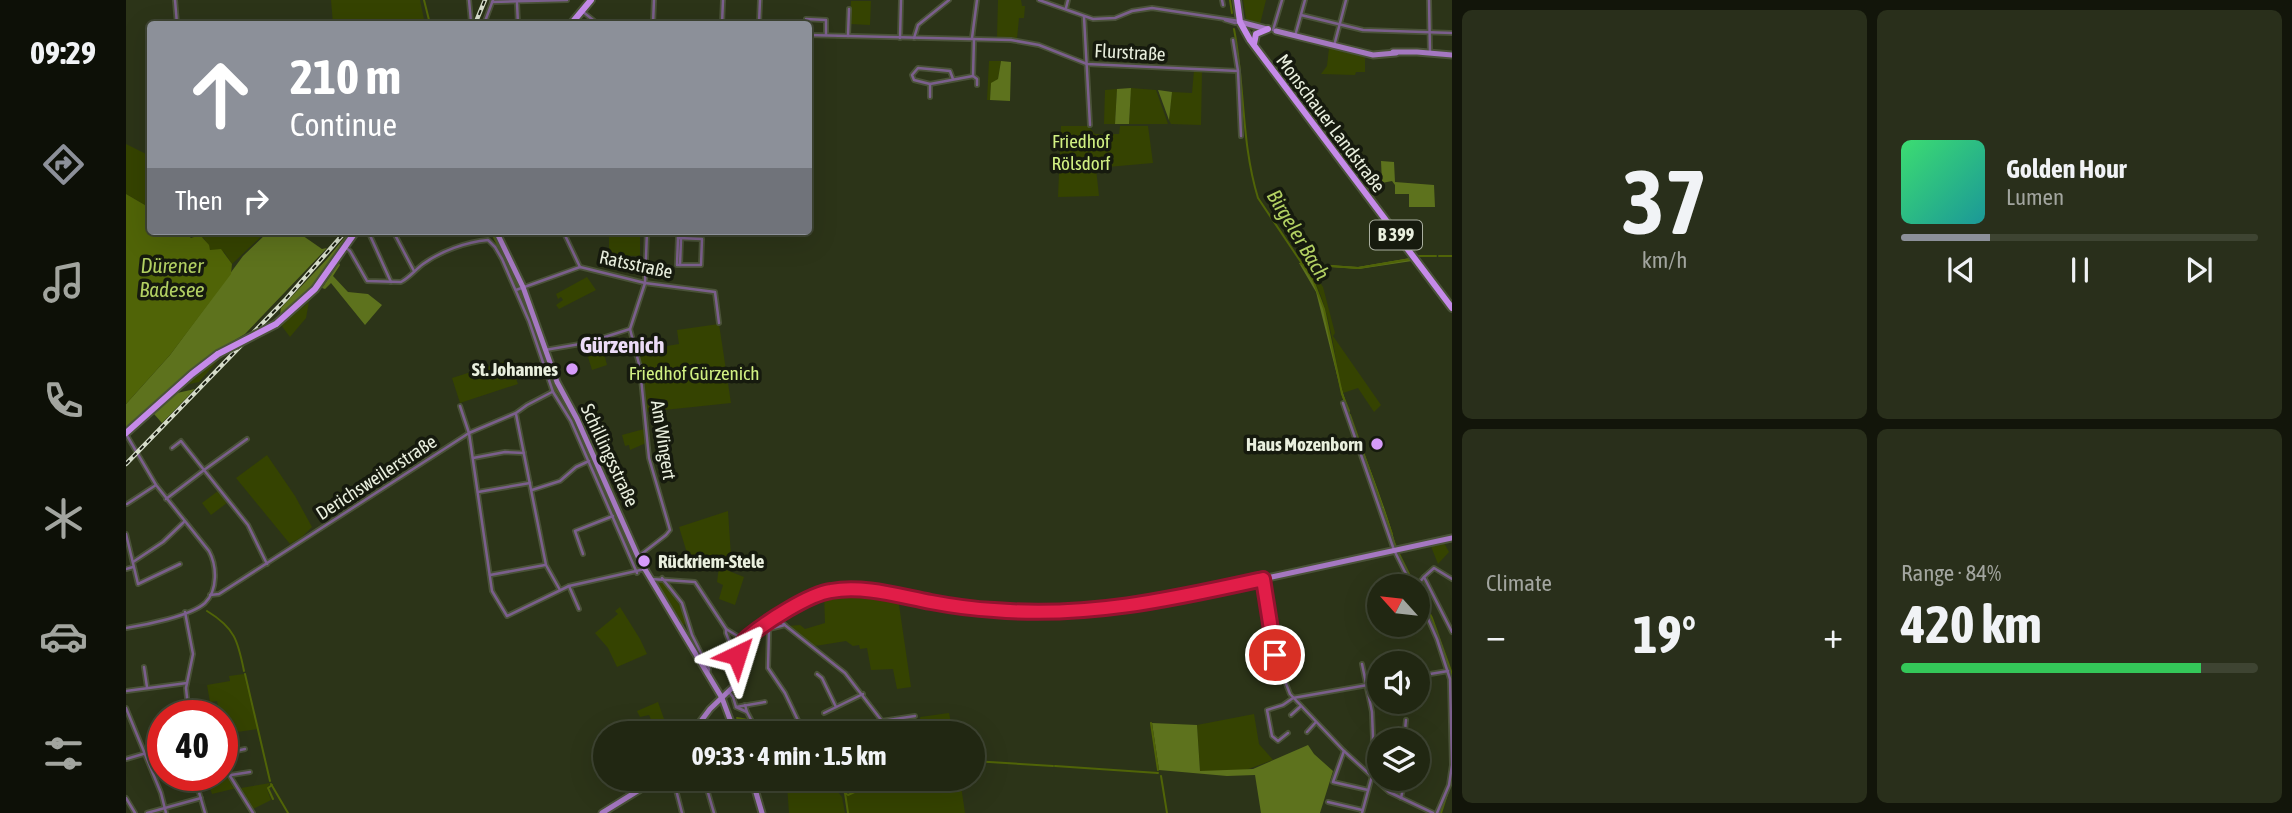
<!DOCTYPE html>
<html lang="en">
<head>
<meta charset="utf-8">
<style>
	body { margin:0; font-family:"Asap Condensed",sans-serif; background:#292f1b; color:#f1f3f6; height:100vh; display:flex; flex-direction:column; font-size:26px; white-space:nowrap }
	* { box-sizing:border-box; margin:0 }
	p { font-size:23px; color:#a2a59f }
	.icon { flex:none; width:38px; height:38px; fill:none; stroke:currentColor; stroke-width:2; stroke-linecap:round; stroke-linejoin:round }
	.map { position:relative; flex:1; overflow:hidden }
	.sheet { display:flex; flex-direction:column; gap:10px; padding:10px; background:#12150a; width:840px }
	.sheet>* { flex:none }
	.banner { position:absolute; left:21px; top:21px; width:665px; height:214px; border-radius:7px; box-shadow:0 7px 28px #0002,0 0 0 2px #3e4432; background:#8c9099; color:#fff; overflow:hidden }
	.needle { width:46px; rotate:297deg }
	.fabs { position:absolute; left:1241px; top:574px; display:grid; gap:14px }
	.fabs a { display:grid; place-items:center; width:63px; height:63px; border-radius:50%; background:#212712; box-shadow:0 7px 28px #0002,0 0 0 2px #3e4432; font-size:35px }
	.speed { position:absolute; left:21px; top:700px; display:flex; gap:14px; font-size:35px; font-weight:700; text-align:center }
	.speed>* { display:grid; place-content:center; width:91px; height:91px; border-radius:50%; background:#212712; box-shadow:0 7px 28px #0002,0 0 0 2px #3e4432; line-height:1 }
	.speed .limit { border:10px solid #d22; background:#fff; color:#111 }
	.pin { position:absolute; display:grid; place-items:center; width:60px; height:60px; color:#fff; margin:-30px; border:4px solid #fff; border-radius:50%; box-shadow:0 2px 7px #0007 }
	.me { position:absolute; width:77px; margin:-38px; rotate:41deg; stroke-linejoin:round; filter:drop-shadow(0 0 5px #0008) }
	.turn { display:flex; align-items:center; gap:24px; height:147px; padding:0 28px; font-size:32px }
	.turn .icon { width:91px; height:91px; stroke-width:2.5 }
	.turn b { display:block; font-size:49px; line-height:60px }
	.then { display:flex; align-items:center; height:66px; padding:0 28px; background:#0003; gap:14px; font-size:26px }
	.big { font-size:52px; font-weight:700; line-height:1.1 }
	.sheet .widget { flex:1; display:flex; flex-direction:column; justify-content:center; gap:10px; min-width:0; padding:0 24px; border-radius:10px; background:#292f1b }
	.sheet .dial { align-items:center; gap:0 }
	.dial b { font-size:91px; line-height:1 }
	.song { display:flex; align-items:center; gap:21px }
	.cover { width:84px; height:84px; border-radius:10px; background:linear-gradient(135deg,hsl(140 70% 55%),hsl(180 70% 35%)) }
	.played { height:7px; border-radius:4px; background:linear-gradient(90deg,#8c9099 25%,#3e4432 25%) }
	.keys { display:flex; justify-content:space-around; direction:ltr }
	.heat { display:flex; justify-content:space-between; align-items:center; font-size:38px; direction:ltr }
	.charge { height:10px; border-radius:5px; background:linear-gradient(90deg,#34c759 84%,#3e4432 0) }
	.sheet .tiles { flex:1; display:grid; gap:10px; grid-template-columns:repeat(2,1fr) }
	.trip { position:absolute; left:467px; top:721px; width:392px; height:70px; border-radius:35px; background:#212712; box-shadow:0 7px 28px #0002,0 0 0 2px #3e4432; font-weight:700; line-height:70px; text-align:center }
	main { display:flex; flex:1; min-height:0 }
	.tabs { display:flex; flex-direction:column; width:126px; justify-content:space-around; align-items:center; background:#0d1007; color:#a2a59f }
	.tabs .icon { width:49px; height:49px }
	.tabs .selected { color:#8c9099 }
	.tabs b { font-size:32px; color:#f1f3f6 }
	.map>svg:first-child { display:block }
</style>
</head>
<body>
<main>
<nav class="tabs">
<b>09:29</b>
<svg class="icon selected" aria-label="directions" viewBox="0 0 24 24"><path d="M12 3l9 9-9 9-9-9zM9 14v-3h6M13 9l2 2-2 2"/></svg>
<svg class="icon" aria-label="music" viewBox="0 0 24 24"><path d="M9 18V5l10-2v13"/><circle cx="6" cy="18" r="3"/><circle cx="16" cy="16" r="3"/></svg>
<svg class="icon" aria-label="phone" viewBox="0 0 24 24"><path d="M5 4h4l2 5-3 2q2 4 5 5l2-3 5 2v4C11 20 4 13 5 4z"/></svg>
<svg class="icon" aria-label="climate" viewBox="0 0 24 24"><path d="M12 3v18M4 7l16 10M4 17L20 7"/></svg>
<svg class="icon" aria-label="car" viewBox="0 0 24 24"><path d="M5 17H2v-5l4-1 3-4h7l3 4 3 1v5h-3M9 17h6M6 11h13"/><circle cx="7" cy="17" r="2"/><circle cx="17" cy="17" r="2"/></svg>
<svg class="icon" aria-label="filters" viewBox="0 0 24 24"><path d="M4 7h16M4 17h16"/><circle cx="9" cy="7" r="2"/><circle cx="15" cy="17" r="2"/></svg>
</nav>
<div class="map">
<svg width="1326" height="813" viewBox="0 0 1326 813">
	<rect width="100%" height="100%" fill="#2c3418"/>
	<g fill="#354301">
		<polygon points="205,0 294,0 299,24 207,24"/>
		<polygon points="872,0 895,0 896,6 899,6 898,18 893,18 891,39 871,37"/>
		<polygon points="1117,0 1140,0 1134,24 1120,19"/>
		<polygon points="725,1 745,1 744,25 724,24"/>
		<polygon points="1203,48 1239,57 1239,72 1230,72 1229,75 1195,74 1201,66"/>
		<polygon points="863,61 875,61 872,79 865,84 864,100 861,100"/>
		<polygon points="1068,71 1076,71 1075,125 1045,124 1043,120 1046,92 1066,93"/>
		<polygon points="1005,88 1030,90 1042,124 1003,124"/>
		<polygon points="991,89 989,124 978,124 979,90"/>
		<polygon points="935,126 962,126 969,134 993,134 994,126 1022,126 1027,163 970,168 973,196 932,197"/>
		<polygon points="0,144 24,156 24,208 0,194"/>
		<polygon points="58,231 141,231 106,264 98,252 84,250 78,238 62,237"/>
		<polygon points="483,236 514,237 514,256 483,255"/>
		<path d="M 1177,265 L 1182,265 L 1197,287 L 1209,333 L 1207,336 L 1255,405 L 1248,412 L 1232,388 L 1217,393 C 1207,354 1204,294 1177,265 Z"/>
		<polygon points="461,277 470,290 433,309 430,305 437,300 435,297 432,299 430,294"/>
		<polygon points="183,302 180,318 164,337 155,325"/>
		<polygon points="593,324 605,403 519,412 515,366 511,351 553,344 551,330"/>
		<polygon points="475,342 481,365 466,370 459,347"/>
		<polygon points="95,357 73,382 59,385"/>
		<polygon points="383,360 392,384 334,403 326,378"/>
		<polygon points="518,429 520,443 504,450 503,445 499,446 496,435"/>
		<polygon points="141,455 169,496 186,527 176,537 164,544 110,478"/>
		<polygon points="92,491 101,503 85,515 76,503"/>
		<polygon points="602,511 606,571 561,553 553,527"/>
		<polygon points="1317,541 1323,552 1312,564 1304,544"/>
		<polygon points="593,567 618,577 609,605 593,599 597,585 591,582"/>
		<path d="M 528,580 L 537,581 C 548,594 556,606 560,623 L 557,625 Z"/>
		<polygon points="712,591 728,591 772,598 785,687 771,689 767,669 745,670 741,648 734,649 733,645 727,646 720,641 689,646 662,626 674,625 679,629 699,623 698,594"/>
		<polygon points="494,607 514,639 521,654 491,667 482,648 469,633 492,614 489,611"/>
		<polygon points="118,674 131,729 98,734 96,716 94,716 91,701 84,702 81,685 104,681 103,676"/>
		<polygon points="532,702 543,733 531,733 523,715 514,717 511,711"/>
		<polygon points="823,713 827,733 796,733 794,717"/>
		<polygon points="1128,714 1133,744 1147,760 1117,771 1074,771 1071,725"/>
		<polygon points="96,766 111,788 86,794 81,779 82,775 96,775"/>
		<polygon points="1248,775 1253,775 1252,778 1257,782 1261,779 1277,779 1274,795 1263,791"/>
		<polygon points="675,779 701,779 716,797 719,813 663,813 661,785"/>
		<polygon points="755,779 834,779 839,813 722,813 719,793 723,794"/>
		<polygon points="144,783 141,789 145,800 127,809 115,788"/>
	</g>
	<g fill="#5d721d">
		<polygon points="875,61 885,62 884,101 864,100 865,83 872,79"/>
		<polygon points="1005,88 1003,124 989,124 991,89"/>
		<polygon points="1032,90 1046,92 1043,120"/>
		<polygon points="1255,161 1268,162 1269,182 1308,185 1309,207 1283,207 1283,194 1269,194 1269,185 1266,181 1256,183"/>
		<polygon points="143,231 170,231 196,249 201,248 119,334 87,353 0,428 0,404 44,355 117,256"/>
		<path d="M 224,231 L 227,231 C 202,263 189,291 154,315 L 155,308 L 200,260 Z"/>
		<path d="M 1284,258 L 1286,261 L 1233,269 L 1177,265 C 1205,303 1203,350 1217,393 C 1233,445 1256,494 1270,546 L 1218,403 L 1190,292 L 1173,263 L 1232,267 Z"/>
		<polygon points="213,263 214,265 207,276 222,292 242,294 256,305 239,325 205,283 199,289 196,288"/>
		<polygon points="69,389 36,423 28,414 51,393"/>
		<polygon points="1026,723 1071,725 1074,771 1127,769 1182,745 1188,754 1207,771 1194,813 1135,813 1129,775 1101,776 1033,770"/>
	</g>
	<polygon fill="#506407" points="0,194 24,208 24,231 58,231 65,238 74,235 83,245 84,250 95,249 106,264 105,274 44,355 0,404"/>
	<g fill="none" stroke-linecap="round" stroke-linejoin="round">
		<g stroke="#506407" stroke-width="2">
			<polyline points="298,0 304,24"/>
			<polyline points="1104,0 1106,13"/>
			<path d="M 1108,29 C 1119,85 1115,143 1132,198 L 1187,280 L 1198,309 L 1216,394 L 1223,411"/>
			<polyline points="365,231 383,268"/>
			<polyline points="1290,256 1310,256"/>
			<polyline points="1313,256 1326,256"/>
			<polyline points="1175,264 1232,268 1285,259"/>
			<polyline points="384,270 392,286"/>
			<polyline points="394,291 396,297"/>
			<polyline points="400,308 429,388 441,405"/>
			<polyline points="443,410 466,460"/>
			<polyline points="1224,415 1256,506"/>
			<polyline points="471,471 504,544"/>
			<polyline points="1257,509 1266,534"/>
			<polyline points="1266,537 1270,547"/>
			<polyline points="1273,554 1289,586"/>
			<polyline points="1292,591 1306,618 1326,674"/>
			<path d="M 81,611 C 109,628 112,641 118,671"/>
			<polyline points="559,630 581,667"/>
			<polyline points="119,674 144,781"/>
			<polyline points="611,718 622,720 630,733"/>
			<polyline points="1025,723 1032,770"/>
			<polyline points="847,761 927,766"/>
			<polyline points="929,766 1032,773"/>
			<polyline points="1035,776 1041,813"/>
			<polyline points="705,779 719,793 722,813"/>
			<polyline points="145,784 162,813"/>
			<polyline points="146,785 142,788 147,799"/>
			<polyline points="719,793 722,795 757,779"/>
			<polyline points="1315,813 1326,779"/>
		</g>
		<defs>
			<g id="street">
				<polyline points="49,0 51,24"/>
				<polyline points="913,0 967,19 989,18 1006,11 1026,8 1113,21"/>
				<polyline points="1096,0 1097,5"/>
				<polyline points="1303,0 1304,53"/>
				<polyline points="366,2 441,0"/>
				<polyline points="391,3 392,24"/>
				<polyline points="940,8 942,0"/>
				<polyline points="456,11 472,24"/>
				<polyline points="1175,15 1237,30 1326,33"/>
				<polyline points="958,17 964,125"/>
				<polyline points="680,19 700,20 700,35"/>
				<polyline points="1099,20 1109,23 1114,22"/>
				<polyline points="328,24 345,22 343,0"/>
				<polyline points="358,24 367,0"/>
				<polyline points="527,24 528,0"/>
				<polyline points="596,24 597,0"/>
				<polyline points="633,24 634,0"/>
				<polyline points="1147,30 1156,0"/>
				<polyline points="682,35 885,40 913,45 961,64 1112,71"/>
				<polyline points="722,36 723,9"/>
				<polyline points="1169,36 1179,0"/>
				<polyline points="774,38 775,0"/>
				<polyline points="788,38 792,25 823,0"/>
				<polyline points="846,38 851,0"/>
				<polyline points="848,39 847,76 851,79 851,85"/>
				<polyline points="1107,40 1112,71 1115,136"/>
				<polyline points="1208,46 1220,0"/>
				<polyline points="827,79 824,71 792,68 786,75 788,80 804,84 847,76"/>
				<polyline points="804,97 804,84"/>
				<polyline points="242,231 265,282"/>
				<polyline points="267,231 288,271"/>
				<polyline points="437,231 454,267"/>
				<polyline points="552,231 552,238 576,239 575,265 554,265"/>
				<polyline points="552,238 551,265 554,265 555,239"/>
				<path d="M 219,247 L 224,251 L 241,281 L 275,282 C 284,277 289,270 297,264 C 315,251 340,242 362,240 L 369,247 L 376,259 L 403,321 L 427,392 L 445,421 L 511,573"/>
				<polyline points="390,290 454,267 519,283 589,292 593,323"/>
				<polyline points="419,350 460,343 504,329"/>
				<polyline points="1217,403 1268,550 1286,586"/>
				<polyline points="334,406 343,433 366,591 381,616 443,586 519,569"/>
				<polyline points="390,414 420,565 434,590"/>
				<path d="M 0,434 L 30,485 L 83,551 C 91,566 92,590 79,603 C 65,616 19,625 0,628"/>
				<polyline points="46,448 55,441 78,470 121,439"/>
				<polyline points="347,458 379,452 398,453"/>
				<polyline points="406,490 434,481 450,467 463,461"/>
				<polyline points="352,492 404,483"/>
				<polyline points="40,499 78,470 122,525 141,564"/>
				<polyline points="1,504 30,485"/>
				<polyline points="0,534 12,584 54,564"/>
				<polyline points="457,554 449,531 487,516"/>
				<polyline points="513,556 540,535 544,530 523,458 514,368 504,329 519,283 521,231"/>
				<polyline points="7,562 37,542 59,521"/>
				<polyline points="0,569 7,567"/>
				<polyline points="364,575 419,565"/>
				<polyline points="536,578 556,603 566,635 583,669 582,674"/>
				<polyline points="525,579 569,582 600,629 600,633 605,646"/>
				<polyline points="1137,579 1149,655 1164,694 1218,751 1263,792 1307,813"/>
				<polyline points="1326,579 1308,568 1298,577 1326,632"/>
				<polyline points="1293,583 1298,577"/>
				<polyline points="443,586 453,609"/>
				<polyline points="84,595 93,594 343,433 390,413 401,405 426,392"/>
				<polyline points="1292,596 1311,639 1324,679 1326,765 1323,785 1311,813"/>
				<polyline points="59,612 67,654 60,688 63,716"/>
				<polyline points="651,618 659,625 643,629 642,668 659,693 678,733"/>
				<polyline points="660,626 719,673 756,721"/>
				<polyline points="600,629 618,640"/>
				<polyline points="1236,664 1246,712 1247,738"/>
				<polyline points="18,667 21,687"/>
				<polyline points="691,674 696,678 710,707"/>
				<polyline points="1292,676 1322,671"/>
				<polyline points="0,691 61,683"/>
				<polyline points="603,692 607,697 610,707 639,702"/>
				<polyline points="610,707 621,712 619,705"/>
				<polyline points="0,708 35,793 40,813"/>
				<polyline points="621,712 632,733"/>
				<polyline points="698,713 737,694"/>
				<polyline points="1165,715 1175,706"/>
				<polyline points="519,732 520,733"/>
				<polyline points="1181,732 1190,722"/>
				<polyline points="726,733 756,721 789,716"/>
				<polyline points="1162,733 1152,741 1146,736 1141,710 1157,705 1167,698 1253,683"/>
				<polyline points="1278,740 1280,720"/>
				<polyline points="1218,751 1207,782 1242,790"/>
				<polyline points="96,754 119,749"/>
				<polyline points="0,759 17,754"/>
				<polyline points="96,763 127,813"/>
				<polyline points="68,775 79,813"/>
				<polyline points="105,775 124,772"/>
				<polyline points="544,779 549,786 556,813"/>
				<polyline points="578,779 588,813"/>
				<polyline points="0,798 9,813"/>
				<polyline points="1275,798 1279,779"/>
				<polyline points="1202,802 1236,810"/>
				<polyline points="21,813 75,798"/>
				<polyline points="1236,813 1246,776 1247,738 1278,740"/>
			</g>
			<g id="secondary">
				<polyline points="1114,22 1141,29"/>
				<polyline points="1150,31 1247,55 1270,53"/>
				<polyline points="1267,52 1291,52 1326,55"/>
				<polyline points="370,231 397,287 431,382 451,419 514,561 596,698 609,733"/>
				<polyline points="566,733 584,709 607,687 610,675 612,652 618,641 673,604 695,593 714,589 735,590 828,606 870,610 945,612 969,611 1058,596 1326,538"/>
				<polyline points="626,779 636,813"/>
				<polyline points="476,813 531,779"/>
			</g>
			<g id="primary">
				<polyline points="1111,0 1114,22 1124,40 1326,308"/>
				<polyline points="445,24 465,0"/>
				<polyline points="1128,44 1130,34 1142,29"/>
				<polyline points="150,324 189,289 230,231"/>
				<polyline points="0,433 66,374 92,354"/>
			</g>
		</defs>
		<use href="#street" stroke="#4a5238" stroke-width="6"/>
		<use href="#secondary" stroke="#4a5238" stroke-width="9"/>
		<use href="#primary" stroke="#4a5238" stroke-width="10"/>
		<use href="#street" stroke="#7b5f8d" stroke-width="2.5"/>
		<use href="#secondary" stroke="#a578c1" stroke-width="5"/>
		<use href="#primary" stroke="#c58ae9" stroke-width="6"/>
		<defs>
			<g id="rail">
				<polyline points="349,24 359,0"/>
				<polyline points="0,464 160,299 220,231"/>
			</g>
		</defs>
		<use href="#rail" stroke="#d6dcca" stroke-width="4.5"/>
		<use href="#rail" stroke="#161a0e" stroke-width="2" stroke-dasharray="5" stroke-linecap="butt"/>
		<defs>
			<polyline id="primary-bridge" points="92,354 150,324"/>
		</defs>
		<use href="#primary-bridge" stroke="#4a5238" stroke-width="10" stroke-linecap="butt"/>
		<use href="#primary-bridge" stroke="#c58ae9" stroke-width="6"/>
	</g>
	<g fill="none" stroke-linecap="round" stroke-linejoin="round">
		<defs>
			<path id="route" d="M 611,655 C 613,648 616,642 622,637 C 640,622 683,594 705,591 C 737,585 773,596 805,602 C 826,606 847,609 868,610 C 962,618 1046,599 1137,579 L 1149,655"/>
		</defs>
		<use href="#route" stroke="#92132f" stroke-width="18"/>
		<use href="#route" stroke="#e11d48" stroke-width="12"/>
	</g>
	<g fill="#d69bfa" stroke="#161a0e" stroke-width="2.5">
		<circle cx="446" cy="369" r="7"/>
		<circle cx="1251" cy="444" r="7"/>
		<circle cx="518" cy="561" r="7"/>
	</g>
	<g text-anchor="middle" stroke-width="7" stroke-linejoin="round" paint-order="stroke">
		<rect fill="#161a0e" stroke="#aaafa0" stroke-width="2" x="1244" y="220.5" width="52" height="29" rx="5"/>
		<g font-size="18" font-weight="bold" fill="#e9efde">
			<text x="1270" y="241">B 399</text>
		</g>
		<g font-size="19" fill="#e9efde" stroke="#161a0e">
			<text transform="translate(1004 52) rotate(3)" y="7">Flurstraße</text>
			<text transform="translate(1205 123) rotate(53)" y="7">Monschauer Landstraße</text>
			<text transform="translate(510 264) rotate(12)" y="7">Ratsstraße</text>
			<text transform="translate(538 440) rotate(81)" y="7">Am Wingert</text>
			<text transform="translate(484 455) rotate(65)" y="7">Schillingsstraße</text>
			<text transform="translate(250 477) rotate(-33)" y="7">Derichsweilerstraße</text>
		</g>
		<g font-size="19" fill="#d1f082" stroke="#161a0e">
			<text x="955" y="148">Friedhof<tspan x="955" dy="22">Rölsdorf</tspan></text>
			<text x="568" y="380">Friedhof Gürzenich</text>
		</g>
		<g font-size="19" font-weight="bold" fill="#e9efde" stroke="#161a0e" text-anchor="end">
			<text x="432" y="376">St. Johannes</text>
			<text x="1237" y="451">Haus Mozenborn</text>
			<text x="532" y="568" text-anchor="start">Rückriem-Stele</text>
		</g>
		<g font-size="21" font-style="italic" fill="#b2d062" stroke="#161a0e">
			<text transform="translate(1172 235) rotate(59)" y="7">Birgeler Bach</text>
			<text x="46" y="273">Dürener<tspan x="46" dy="24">Badesee</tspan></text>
		</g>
		<g font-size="23" font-weight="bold" fill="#ecdcf7" stroke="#161a0e">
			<text x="496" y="353">Gürzenich</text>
		</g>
	</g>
</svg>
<div class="fabs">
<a><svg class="needle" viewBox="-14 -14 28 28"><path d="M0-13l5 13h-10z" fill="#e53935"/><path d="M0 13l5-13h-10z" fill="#a2a59f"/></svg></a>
<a><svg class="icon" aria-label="sound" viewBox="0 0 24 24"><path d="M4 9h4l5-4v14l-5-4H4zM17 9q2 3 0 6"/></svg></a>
<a><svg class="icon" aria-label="layers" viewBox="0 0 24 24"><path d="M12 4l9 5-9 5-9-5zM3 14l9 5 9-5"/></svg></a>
</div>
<div class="speed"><div class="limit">40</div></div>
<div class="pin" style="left:1149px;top:655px;background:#d93025"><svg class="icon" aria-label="arrive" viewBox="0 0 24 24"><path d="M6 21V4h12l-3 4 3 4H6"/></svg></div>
<svg class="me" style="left:611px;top:655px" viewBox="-20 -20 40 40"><path d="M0-17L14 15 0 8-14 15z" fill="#e11d48" stroke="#fff" stroke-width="4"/></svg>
<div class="trip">09:33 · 4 min · 1.5 km</div>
<div class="banner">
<div class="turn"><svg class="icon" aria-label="ahead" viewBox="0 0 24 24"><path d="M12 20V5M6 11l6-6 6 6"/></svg><div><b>210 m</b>Continue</div></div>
<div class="then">Then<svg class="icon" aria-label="right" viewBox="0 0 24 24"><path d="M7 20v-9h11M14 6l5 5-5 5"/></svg></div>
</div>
</div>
<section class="sheet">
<div class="tiles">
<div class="widget dial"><b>37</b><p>km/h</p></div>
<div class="widget">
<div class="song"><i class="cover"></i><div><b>Golden Hour</b><p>Lumen</p></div></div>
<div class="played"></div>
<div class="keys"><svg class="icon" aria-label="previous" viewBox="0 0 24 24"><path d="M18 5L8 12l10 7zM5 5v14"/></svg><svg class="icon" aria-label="pause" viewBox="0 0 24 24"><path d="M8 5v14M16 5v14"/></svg><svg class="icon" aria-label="next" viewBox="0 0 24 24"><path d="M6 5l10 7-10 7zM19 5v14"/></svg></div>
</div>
<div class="widget"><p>Climate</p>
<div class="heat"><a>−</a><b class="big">19°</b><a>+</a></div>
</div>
<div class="widget"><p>Range · 84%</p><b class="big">420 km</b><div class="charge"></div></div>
</div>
</section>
</main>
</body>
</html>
